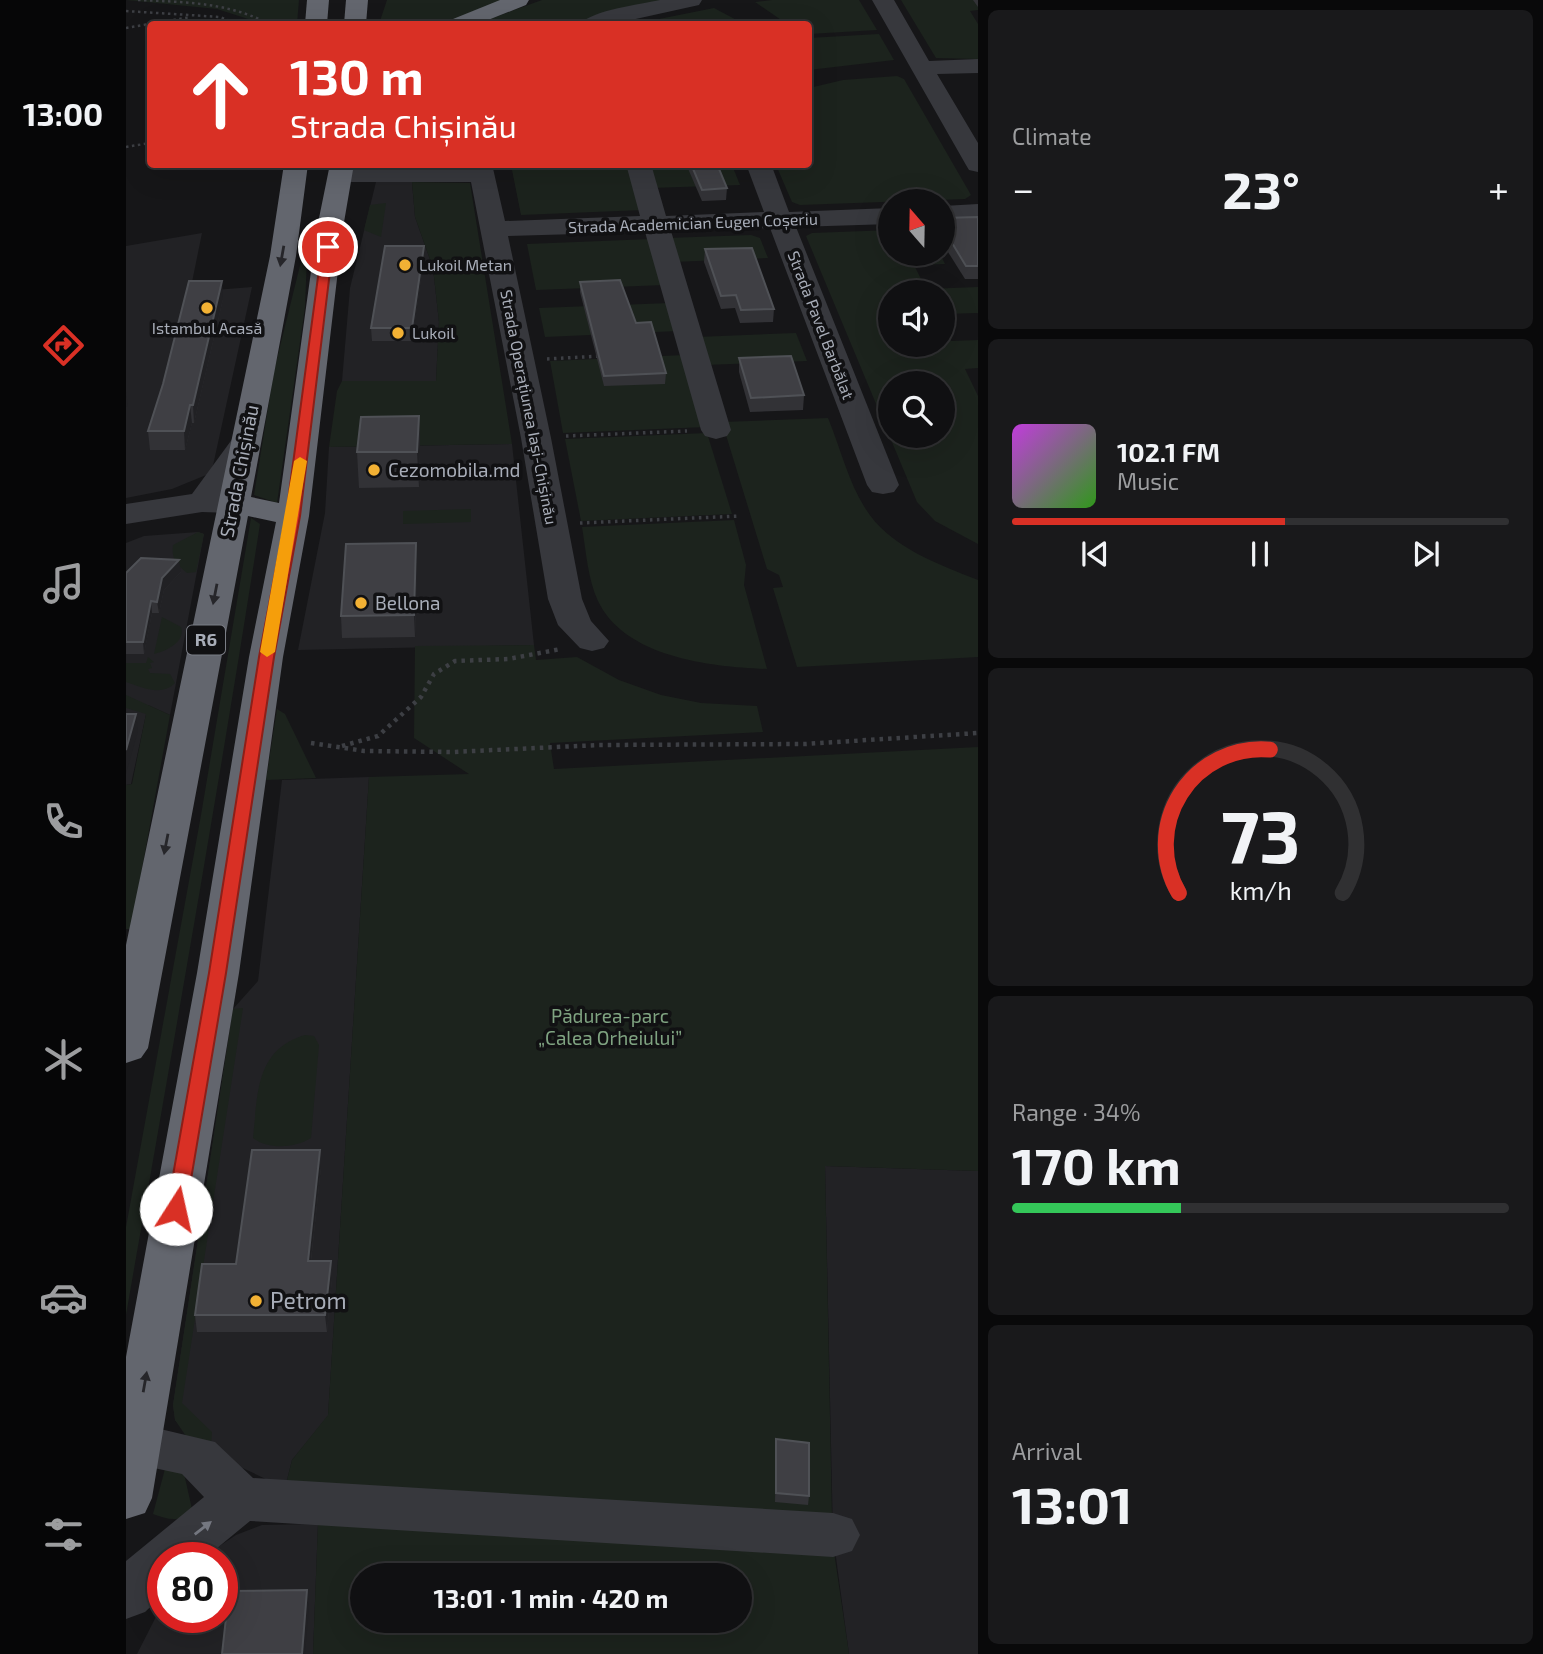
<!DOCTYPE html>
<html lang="en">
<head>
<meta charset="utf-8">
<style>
	body { margin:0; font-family:"Exo 2",sans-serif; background:#19191b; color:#f1f3f6; height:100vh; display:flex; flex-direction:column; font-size:26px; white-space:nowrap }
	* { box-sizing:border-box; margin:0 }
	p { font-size:23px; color:#9c9d9f }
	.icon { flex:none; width:38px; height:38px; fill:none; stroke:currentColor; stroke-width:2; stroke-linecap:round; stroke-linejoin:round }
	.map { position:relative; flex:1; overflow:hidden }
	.details { display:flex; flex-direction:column; gap:10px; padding:10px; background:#09090a; width:565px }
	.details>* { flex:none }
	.guide { position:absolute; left:21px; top:21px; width:665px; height:147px; border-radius:7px; box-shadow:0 7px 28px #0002,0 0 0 2px #303032; background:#d93025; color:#fff; overflow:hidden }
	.needle { width:46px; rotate:340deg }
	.buttons { position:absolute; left:752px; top:189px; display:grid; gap:14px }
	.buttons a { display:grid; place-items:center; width:77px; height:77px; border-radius:50%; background:#101012; box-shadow:0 7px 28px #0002,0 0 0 2px #303032; font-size:35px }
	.speed { position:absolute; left:21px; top:1542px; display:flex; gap:14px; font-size:35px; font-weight:700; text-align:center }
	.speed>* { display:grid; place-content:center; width:91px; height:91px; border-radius:50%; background:#101012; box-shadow:0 7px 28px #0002,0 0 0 2px #303032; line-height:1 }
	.speed .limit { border:10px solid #d22; background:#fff; color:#111 }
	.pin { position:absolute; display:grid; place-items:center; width:60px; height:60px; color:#fff; margin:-30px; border:4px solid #fff; border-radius:50%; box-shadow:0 2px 7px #0007 }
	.me { position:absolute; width:77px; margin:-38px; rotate:10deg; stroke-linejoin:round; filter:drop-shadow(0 0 5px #0008) }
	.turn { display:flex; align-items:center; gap:24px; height:147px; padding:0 28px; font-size:32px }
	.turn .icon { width:91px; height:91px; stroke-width:2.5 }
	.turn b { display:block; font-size:49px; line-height:60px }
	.big { font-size:52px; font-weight:700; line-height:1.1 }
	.details .widget { flex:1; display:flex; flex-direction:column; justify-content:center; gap:10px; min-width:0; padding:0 24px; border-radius:10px; background:#19191b }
	.details .dial { align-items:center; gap:0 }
	.dial svg { height:182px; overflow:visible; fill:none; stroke:#303032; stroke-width:7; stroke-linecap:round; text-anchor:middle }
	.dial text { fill:#f1f3f6; stroke:none }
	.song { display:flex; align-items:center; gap:21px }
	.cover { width:84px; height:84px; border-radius:10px; background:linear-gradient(135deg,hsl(290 70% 55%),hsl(110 70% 35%)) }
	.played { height:7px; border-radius:4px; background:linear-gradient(90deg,#d93025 55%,#303032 55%) }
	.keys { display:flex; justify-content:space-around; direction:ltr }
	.heat { display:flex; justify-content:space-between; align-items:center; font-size:38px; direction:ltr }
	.charge { height:10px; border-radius:5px; background:linear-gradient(90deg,#34c759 34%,#303032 0) }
	.trip { position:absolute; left:224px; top:1563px; width:402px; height:70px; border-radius:35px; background:#101012; box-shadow:0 7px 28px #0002,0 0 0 2px #303032; font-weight:700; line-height:70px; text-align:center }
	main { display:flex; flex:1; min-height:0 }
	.menu { display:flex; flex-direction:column; width:126px; justify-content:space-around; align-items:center; background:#060607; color:#9c9d9f }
	.menu .icon { width:49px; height:49px }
	.menu .current { color:#d93025 }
	.menu b { font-size:32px; color:#f1f3f6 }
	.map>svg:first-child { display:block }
</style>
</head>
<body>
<main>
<nav class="menu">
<b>13:00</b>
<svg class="icon current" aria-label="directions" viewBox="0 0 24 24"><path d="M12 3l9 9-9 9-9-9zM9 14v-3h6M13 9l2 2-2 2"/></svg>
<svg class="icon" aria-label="music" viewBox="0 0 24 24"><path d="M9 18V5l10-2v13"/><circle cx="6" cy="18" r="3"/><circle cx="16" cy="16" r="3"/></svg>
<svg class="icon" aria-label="phone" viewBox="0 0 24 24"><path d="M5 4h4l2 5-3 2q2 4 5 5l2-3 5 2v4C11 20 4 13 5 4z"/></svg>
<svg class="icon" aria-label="climate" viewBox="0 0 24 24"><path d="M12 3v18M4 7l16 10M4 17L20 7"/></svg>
<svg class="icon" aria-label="car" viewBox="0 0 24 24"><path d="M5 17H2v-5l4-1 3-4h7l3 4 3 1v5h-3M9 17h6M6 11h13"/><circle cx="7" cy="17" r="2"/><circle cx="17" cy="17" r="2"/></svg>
<svg class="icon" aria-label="filters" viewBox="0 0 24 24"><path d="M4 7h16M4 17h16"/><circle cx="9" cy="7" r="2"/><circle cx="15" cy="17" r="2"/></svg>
</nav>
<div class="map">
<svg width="852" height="1654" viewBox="0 0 852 1654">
	<rect width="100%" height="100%" fill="#161618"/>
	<g fill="#222225">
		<polygon points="250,182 286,182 289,217 307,268 313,322 310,381 216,381 224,288"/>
		<polygon points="76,233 64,292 126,287 88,461 85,473 46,489 0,498 0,246"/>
		<polygon points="386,444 408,645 172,650 199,513 203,447"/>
		<polygon points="72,532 78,534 44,715 22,705 5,784 0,785 0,543 18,536"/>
		<polygon points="243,777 202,1416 166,1460 159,1488 74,1448 49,1420 47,1405 107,1009 132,981 156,780"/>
		<polygon points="699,1166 852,1171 852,1654 723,1654 707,1535"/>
		<polygon points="192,1524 187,1654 11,1654 37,1603 37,1617 96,1617 96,1558 79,1557 83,1553 110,1535 136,1525"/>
	</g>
	<g fill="#1c231d" fill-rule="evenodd">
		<polygon points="0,0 173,0 171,24 138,24 91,9"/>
		<polygon points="261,0 378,0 321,24 253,24"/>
		<polygon points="416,0 555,0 476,16 458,24 350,24"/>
		<polygon points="646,0 733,0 751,30 683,34 682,24 661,24 629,2"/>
		<polygon points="775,0 852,0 852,10 844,11 852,24 852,59 810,58"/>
		<polygon points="588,8 618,24 546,24 533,19"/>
		<polygon points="753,34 768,60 683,70 683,38"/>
		<polygon points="771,76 778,79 845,195 839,199 674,205 666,202 650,165 682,164 683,88 717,80"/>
		<polygon points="385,165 503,165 517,210 395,215"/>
		<polygon points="606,165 614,185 525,188 519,167"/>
		<polygon points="286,182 344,183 386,444 203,447 211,391 216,381 310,381 313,322 307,268 289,217"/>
		<polygon points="260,203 255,237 238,230 244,205"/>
		<path d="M 765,230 L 765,254 L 814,254 L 819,264 L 788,265 L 800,289 L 852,287 L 852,313 L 817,314 L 817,292 L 765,292 L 765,345 L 817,345 L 817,325 L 825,341 L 852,340 L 852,368 L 839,369 L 852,396 L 852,544 L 809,521 L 791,502 L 680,236 L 686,233 ZM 765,383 L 817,383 L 817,436 L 765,436 Z"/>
		<polygon points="182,233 179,307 151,503 128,495 148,371"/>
		<polygon points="625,235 634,238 642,258 547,262 541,238"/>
		<polygon points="525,239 539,285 410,290 401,244"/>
		<polygon points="544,303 552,331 419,337 413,308"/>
		<polygon points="670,333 681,361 579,365 571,337"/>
		<polygon points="559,355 580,427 437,433 424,361"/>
		<path d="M 702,418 C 714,447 722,481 739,508 C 763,547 812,564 852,580 L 852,657 L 671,667 L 647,588 L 657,587 L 653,575 L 641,569 L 596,422 Z"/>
		<polygon points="581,433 606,514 455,521 439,439"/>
		<polygon points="345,509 345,522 277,524 277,511"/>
		<path d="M 125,518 L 134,524 C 93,788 46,1051 0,1315 L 0,1227 L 75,815 Z"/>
		<path d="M 608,520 L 620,565 L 618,585 L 641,669 C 587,667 499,658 472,601 C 462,580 460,551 456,527 Z"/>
		<path d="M 72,532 L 78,534 L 70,572 L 61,573 C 51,565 45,559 47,545 Z"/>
		<path d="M 36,617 L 55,627 C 60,642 40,651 28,654 Z"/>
		<polygon points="408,645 410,660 451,657 493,680 535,695 575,703 631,706 637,732 424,743 428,769 852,747 852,1171 699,1166 706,1518 159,1488 166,1460 202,1415 243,777 343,774 288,738 289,646"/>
		<path d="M 22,657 L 28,662 L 24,663 L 26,668 L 22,669 L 24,673 L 44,674 L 49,683 C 36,697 15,687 0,682 L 0,663 L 20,663 Z"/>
		<polygon points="0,695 44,715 5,929 0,929 0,785 6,784 20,714 0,708"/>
		<polygon points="151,709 159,714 190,778 140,780"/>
		<polygon points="117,1008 56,1403 86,1432 85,1446 64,1442 49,1420 47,1405 107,1009"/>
		<path d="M 179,1035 L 188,1036 L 193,1045 L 185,1138 C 169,1148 143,1150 127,1138 C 132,1094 129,1050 179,1035 Z"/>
		<path d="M 40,1465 L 57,1469 L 66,1509 C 55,1523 43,1520 27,1514 Z"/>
		<path d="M 192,1524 L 708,1552 L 723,1654 L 187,1654 ZM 236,1575 L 614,1575 L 614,1620 L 236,1620 Z"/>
	</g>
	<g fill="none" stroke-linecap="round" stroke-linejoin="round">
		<g stroke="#3d3f44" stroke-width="2.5" stroke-dasharray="2.5 3.5" stroke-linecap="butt">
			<path d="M 12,0 C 57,2 102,2 143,24"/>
			<polyline points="0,11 94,17 112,24"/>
			<polyline points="0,28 65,17"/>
			<polyline points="0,147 24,143"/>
		</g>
		<g stroke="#3d3f44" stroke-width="3.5" stroke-dasharray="2.5 4.5" stroke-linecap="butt">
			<polyline points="421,359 475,356"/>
			<polyline points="440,436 561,431"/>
			<polyline points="454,523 614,516"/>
		</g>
		<g stroke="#3d3f44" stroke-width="4.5" stroke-dasharray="3.5 5" stroke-linecap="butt">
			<polyline points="185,743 238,751 327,752 473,745 679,744 852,733"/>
			<polyline points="216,746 252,736 295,697 308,674 329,661 382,659 435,649"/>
		</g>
		<g fill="#37383d" fill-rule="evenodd">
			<path d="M 534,0 L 576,0 L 573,5 L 487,24 L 455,24 C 465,10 517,4 534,0 Z"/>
			<polygon points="746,0 768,0 803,61 852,59 852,73 811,74 852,143 852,172 843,170 840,165"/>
			<polygon points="342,164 366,164 379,221 514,216 500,164 525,164 540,216 638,212 620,164 645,164 663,212 765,208 765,224 670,227 773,485 768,492 757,494 746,492 741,485 644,228 545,231 605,430 601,436 590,439 579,436 575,430 519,232 382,236 425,438 456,599 465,621 483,641 478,648 466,651 454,648 432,625 422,599 395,438 345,182 214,182 205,180 202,175 205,170 214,168 342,167"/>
			<polygon points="852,204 852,220 817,222 817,206"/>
			<polygon points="118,435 129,438 133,444 98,493 117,496 122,503 117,510 106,513 76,512 0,524 0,504 66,494 107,438"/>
			<polygon points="9,1423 89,1442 127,1478 707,1513 726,1519 734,1535 726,1551 707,1557 124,1521 79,1558 37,1558 37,1595 19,1612 0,1619 0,1561 78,1497 56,1474 0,1462 0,1426"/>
		</g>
		<g fill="#63666e" fill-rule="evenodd">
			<polygon points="181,0 203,0 201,24 179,24"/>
			<polygon points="220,0 242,0 240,24 218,24"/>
			<polygon points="374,0 403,0 400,5 352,24 324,24 327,19"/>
			<polygon points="158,164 182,164 170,256 125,497 153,503 191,228 204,164 228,164 217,228 183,516 157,657 113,973 26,1498 19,1513 0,1519 0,1357 71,973 123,657 150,522 122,516 22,1048 15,1058 0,1063 0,945 144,256"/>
		</g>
	</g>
	<g fill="#323236">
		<polygon points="847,0 852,0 852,7"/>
		<polygon points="560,164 591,164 601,188 600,200 576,201"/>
		<polygon points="852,217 852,279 839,279 817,244 817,218"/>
		<polygon points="579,249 648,309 647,322 614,323 609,308 595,309 578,262"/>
		<polygon points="298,258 286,341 246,341 245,328"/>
		<polygon points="454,282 510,323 540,373 539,384 478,386 454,292"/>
		<polygon points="97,299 68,423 66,423 59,450 24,450 22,431"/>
		<polygon points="613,358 678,395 677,410 624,412 613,372"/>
		<polygon points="293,416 294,451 293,487 233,488 231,452"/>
		<polygon points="291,565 289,637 216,638 215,616"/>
		<polygon points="55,572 38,590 33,613 26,613 18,654 0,654 0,573"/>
		<polygon points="194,1150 195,1167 185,1261 205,1261 206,1278 201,1332 71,1332 69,1315 110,1264"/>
		<polygon points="650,1439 683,1496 682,1505 649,1502"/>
	</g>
	<g fill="#212124">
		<polygon points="298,246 298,258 286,341 286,328"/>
		<polygon points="96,281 97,299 68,423 67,405"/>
		<polygon points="0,392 2,406 0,407"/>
		<polygon points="64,405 66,423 59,450 58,431"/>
		<polygon points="293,416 294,451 293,487 291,452"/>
		<polygon points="290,543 291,565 289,637 288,615"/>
		<polygon points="53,560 55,572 38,590 33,613 31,602 36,578"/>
		<polygon points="25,601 26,613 18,654 17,642"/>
		<polygon points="10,714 12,731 0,774 0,750"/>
		<polygon points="194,1150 195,1167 183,1278 182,1261"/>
		<polygon points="205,1261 206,1278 201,1332 199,1315"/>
		<polygon points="181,1590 183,1607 179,1654 176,1654"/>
	</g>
	<g fill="#3f3f44" stroke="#4f5156" stroke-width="2">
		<polygon points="565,164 591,164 601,188 576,190"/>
		<polygon points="852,217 852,266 840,266 817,228 817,218"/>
		<polygon points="259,246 298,246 286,328 245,328"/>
		<polygon points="626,248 648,309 615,310 610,295 595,296 579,249"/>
		<polygon points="494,280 510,323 525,322 540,373 478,376 454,282"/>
		<polygon points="63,281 96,281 67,405 64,405 58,431 22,431 37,384"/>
		<polygon points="665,356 678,395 625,398 613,358"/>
		<polygon points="293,416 291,452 231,452 235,417"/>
		<polygon points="290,543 288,615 215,616 220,544"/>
		<polygon points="15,558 53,560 36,578 31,602 25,601 17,642 0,642 0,573"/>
		<polygon points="0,714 10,714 0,750"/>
		<polygon points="126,1150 194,1150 182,1261 205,1261 199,1315 69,1315 76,1264 110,1264"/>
		<polygon points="650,1439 683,1443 683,1496 650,1493"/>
		<polygon points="181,1590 176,1654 96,1654 103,1591"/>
	</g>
	<defs><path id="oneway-solid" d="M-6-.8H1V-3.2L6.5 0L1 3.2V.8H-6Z" transform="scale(1.75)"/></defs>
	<g fill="#26262a">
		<use href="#oneway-solid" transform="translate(156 256) rotate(100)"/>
		<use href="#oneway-solid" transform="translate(89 594) rotate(101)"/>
		<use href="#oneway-solid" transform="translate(40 844) rotate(101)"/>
		<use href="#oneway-solid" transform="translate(19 1382) rotate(-80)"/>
	</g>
	<use fill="#757881" href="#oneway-solid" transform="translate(77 1528) rotate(-38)"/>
	<polygon fill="#d93025" stroke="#8d1f18" stroke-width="2" points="202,244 207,247 174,516 148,657 100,973 60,1209 57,1214 43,1214 41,1209 83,973 133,657 160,516 196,247"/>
	<polygon fill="#f59e0b" points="174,457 181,461 149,652 141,657 134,652 168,461"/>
	<g fill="#f2b134" stroke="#111113" stroke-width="2.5">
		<circle cx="279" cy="265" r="7"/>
		<circle cx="81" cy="308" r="7"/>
		<circle cx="272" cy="333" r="7"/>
		<circle cx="248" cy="470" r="7"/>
		<circle cx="235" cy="603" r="7"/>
		<circle cx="130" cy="1301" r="7"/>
	</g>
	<g text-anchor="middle" stroke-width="7" stroke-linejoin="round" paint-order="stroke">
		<g font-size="16" fill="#a8adb8" stroke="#111113">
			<text transform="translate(567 223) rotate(-2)" y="6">Strada Academician Eugen Coșeriu</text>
			<text transform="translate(695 325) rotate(69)" y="6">Strada Pavel Barbălat</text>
			<text transform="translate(403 407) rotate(79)" y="6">Strada Operațiunea Iași-Chișinău</text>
		</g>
		<g font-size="16" fill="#a8adb8" stroke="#111113" text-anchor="start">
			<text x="293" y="271">Lukoil Metan</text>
			<text x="81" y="334" text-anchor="middle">Istambul Acasă</text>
			<text x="286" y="339">Lukoil</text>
		</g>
		<rect fill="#111113" stroke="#7b7e86" stroke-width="2" x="61" y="625.5" width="38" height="29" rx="5"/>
		<g font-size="18" font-weight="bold" fill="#a8adb8">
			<text x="80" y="646">R6</text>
		</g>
		<g font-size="19" fill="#a8adb8" stroke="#111113" text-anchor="start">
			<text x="262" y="477">Cezomobila.md</text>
			<text x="249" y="610">Bellona</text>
		</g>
		<g font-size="19" fill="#a8adb8" stroke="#111113">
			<text transform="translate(113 471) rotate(-79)" y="7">Strada Chișinău</text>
		</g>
		<g font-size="19" fill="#7fa381" stroke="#111113">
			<text x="484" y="1023">Pădurea-parc<tspan x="484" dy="22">„Calea Orheiului”</tspan></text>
		</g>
		<g font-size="23" fill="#a8adb8" stroke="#111113" text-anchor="start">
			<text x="144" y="1309">Petrom</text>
		</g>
	</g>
</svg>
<div class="buttons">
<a><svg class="needle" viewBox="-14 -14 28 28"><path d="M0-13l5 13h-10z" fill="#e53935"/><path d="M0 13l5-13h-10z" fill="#9c9d9f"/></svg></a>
<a><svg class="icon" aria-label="sound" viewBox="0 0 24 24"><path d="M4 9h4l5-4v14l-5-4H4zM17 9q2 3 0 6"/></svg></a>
<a><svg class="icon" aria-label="search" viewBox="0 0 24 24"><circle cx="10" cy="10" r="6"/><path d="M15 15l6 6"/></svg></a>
</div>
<div class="speed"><div class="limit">80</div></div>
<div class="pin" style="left:202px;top:247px;background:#d93025"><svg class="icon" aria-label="arrive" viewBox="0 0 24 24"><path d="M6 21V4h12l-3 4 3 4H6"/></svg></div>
<svg class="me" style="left:50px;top:1209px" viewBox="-20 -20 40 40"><circle r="19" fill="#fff"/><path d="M0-13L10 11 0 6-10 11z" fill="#d93025"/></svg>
<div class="trip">13:01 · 1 min · 420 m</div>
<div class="guide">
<div class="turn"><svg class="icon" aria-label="ahead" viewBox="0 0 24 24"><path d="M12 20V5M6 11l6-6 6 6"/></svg><div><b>130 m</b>Strada Chișinău</div></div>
</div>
</div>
<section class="details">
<div class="widget"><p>Climate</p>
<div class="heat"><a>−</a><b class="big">23°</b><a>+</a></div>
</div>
<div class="widget">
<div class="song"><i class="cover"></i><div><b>102.1 FM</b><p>Music</p></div></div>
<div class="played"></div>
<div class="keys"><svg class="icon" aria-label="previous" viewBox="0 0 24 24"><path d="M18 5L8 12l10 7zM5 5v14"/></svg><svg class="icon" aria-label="pause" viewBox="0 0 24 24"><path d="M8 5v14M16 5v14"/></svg><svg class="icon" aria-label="next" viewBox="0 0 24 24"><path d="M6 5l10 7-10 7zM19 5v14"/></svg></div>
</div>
<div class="widget dial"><svg viewBox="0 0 100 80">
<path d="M14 69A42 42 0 1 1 86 69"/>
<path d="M14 69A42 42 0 0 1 54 6" stroke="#d93025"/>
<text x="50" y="56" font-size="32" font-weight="700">73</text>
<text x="50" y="72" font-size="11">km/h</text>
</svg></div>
<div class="widget"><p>Range · 34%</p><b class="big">170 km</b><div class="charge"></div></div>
<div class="widget"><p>Arrival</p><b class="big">13:01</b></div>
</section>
</main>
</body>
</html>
